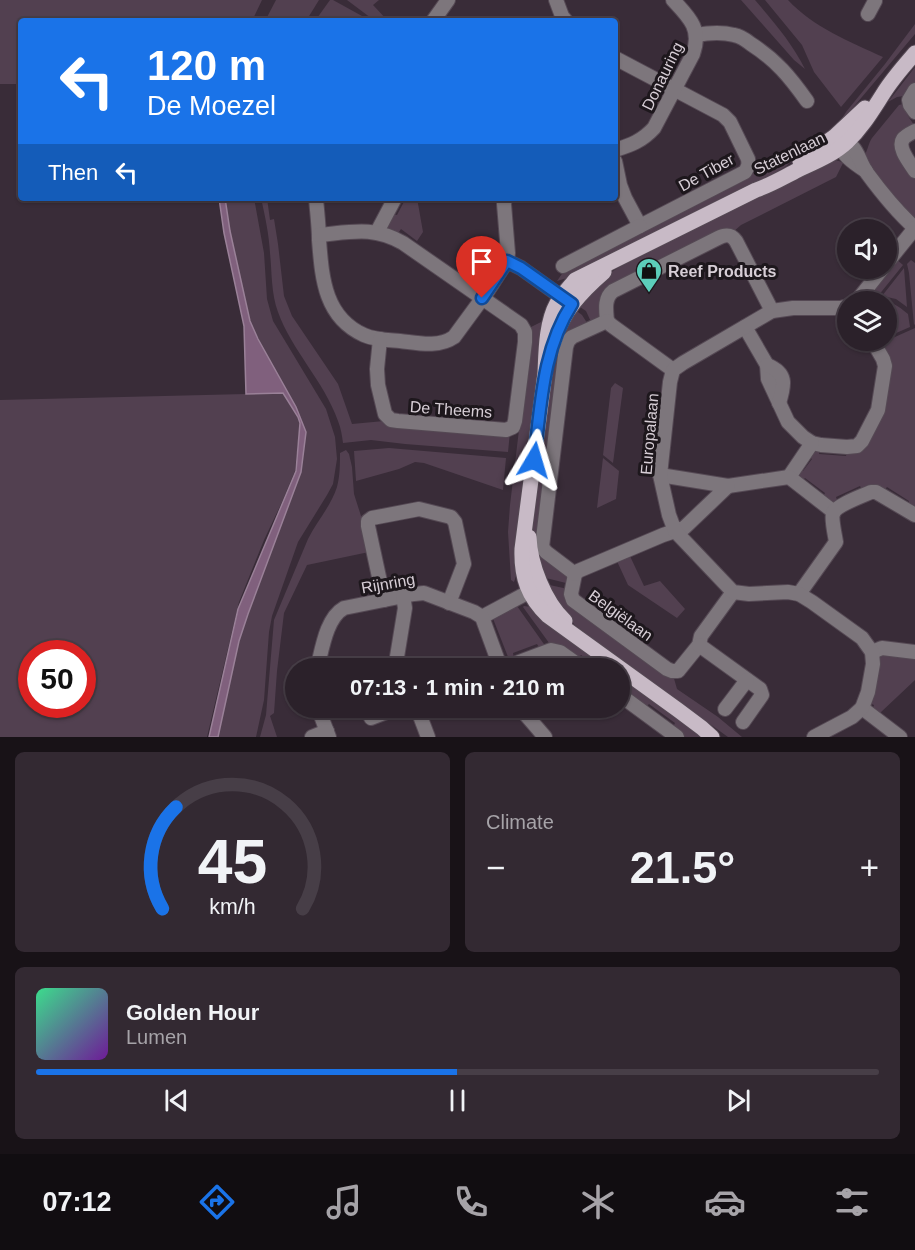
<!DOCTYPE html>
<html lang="en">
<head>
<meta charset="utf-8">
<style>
	body { margin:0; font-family:Arial,sans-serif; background:#332932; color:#f1f3f6; height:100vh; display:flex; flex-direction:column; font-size:22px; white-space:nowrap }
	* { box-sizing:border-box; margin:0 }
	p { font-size:20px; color:#a6a3a8 }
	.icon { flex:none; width:33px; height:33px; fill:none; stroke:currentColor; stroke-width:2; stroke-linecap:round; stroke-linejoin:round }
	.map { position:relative; height:737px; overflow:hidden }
	.details { display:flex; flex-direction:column; gap:15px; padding:15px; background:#181217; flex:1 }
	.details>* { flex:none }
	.banner { position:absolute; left:18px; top:18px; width:600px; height:183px; border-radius:6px; box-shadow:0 2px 4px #0004,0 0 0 2px #473e47; background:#1a73e8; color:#fff; overflow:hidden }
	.tools { position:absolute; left:837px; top:219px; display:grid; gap:12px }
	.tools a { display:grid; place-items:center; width:60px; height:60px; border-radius:50%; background:#2b212a; box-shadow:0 2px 4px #0004,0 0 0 2px #473e47; font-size:30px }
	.speed { position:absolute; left:18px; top:640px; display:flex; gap:12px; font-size:30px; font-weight:700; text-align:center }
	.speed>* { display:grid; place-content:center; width:78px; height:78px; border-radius:50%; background:#2b212a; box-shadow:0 2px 4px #0004,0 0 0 2px #473e47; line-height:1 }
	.speed .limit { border:9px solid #d22; background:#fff; color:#111 }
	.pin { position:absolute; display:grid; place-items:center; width:51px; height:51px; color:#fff; margin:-62px -26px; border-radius:50% 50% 50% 0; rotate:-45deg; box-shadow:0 0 6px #0007 }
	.pin .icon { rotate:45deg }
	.me { position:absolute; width:66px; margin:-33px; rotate:7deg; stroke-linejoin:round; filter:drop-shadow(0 0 4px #0008) }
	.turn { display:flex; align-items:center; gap:21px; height:126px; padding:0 30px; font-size:27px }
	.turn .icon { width:78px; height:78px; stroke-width:2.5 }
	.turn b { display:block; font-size:42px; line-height:51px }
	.then { display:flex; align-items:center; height:57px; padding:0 30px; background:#0003; gap:12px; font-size:22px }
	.big { font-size:45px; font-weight:700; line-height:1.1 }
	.details .card { flex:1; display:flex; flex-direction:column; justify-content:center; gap:9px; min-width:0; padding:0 21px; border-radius:9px; background:#332932 }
	.details .dial { align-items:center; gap:0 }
	.dial svg { height:156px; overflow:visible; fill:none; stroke:#473e47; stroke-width:7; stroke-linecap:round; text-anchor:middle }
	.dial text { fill:#f1f3f6; stroke:none }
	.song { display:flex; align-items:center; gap:18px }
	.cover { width:72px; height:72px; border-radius:9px; background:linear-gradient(135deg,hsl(150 70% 55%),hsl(280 70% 35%)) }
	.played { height:6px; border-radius:3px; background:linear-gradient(90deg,#1a73e8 50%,#473e47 50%) }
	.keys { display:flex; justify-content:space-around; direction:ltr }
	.heat { display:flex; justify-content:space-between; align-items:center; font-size:33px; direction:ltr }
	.details .tiles { flex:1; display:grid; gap:15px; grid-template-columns:1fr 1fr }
	.card:last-child { grid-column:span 2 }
	.trip { position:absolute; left:285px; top:658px; width:345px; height:60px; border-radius:30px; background:#2b212a; box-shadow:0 2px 4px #0004,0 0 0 2px #473e47; font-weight:700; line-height:60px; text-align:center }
	.tab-bar { display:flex; height:96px; justify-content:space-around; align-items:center; background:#110d11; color:#a6a3a8 }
	.tab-bar .icon { width:42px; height:42px }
	.tab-bar .current { color:#1a73e8 }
	.tab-bar b { font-size:27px; color:#f1f3f6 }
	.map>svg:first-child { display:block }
</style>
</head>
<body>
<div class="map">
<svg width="915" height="737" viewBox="0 0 915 737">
	<rect width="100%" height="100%" fill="#392c38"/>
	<g fill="#524050" fill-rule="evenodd">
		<polygon points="0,0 262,0 252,21 21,21 21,84 0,84"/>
		<polygon points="276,0 319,0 306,21 265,21"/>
		<polygon points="330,0 333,0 362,16 367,21 315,21"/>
		<polygon points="347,0 379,0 373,5 388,21 375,21"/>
		<path d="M 741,0 L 755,0 C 774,22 792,43 805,69 L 794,60 Z"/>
		<path d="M 765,0 L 788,0 C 813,27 850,42 883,57 L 841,107 L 814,72 L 802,45 Z"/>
		<polygon points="915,24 915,34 835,129 846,112 885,64"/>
		<polygon points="915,67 915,82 904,96 897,97 888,102"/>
		<path d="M 903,104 L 908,116 L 914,125 L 897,151 L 915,178 L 915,221 L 910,217 L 883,183 L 864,156 C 868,150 868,144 872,138 L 899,105 Z"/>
		<polygon points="813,144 785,167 750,188 567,278 557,281 566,268 753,170 762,170"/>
		<polygon points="834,160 839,161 843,163 836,177 741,225 733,232 610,288 602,316 592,324 586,311 577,305 604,277 633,258"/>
		<polygon points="225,198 254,198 264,253 267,299 273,321 326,409 335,437 337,459 333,484 327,495 298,542 272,616 269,632 264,700 256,737 218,737 239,641 248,614 301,472 306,432 296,407 258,339 250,321 230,231"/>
		<path d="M 261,198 L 267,198 L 270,220 L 274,219 L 278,244 L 284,296 L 292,316 L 338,384 L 352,424 L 384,421 L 510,432 L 508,452 L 405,444 L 371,440 L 343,443 C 342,436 341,428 338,421 C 324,381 292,351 278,312 C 271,293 272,272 270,253 C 269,234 265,216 261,198 Z"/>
		<polygon points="406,198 417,198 423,232 417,241 401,229 397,235 386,230 385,223 392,214 397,215"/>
		<polygon points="896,259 903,265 878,296 870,295"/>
		<polygon points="911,260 915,263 915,324 914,325 909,273 907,264"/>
		<polygon points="904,268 907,307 896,299 882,296"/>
		<path d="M 879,300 C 893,302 897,305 908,314 L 910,327 L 887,337 L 886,302 L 877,301 Z"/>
		<polygon points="574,309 582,315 589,326 571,335 541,547 569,572 570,584 542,577 532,535 536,496 555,356 560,338"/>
		<polygon points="541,322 541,343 520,564 514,582 511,580 508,532 510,505 530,338 527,329"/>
		<polygon points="915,328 915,512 907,507 909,501 887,487 882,493 863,491 860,486 836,497 838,503 835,504 822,499 825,493 805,478 800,483 795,473 798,467 803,471 812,459 807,455 819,448 819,454 846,456 847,450 881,411 877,345"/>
		<polygon points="615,383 623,388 613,463 603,455 611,388"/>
		<path d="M 283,393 L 298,417 L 300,423 L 295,471 L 282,502 L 264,540 L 239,602 L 207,737 L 0,737 L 0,400 ZM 32,654 L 82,654 L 82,705 L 32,705 Z"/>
		<polygon points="389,448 506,458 503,490 424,463 415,462 399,469 356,481 354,451"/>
		<path d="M 346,450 L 349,454 L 352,467 L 354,494 L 361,516 L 369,552 L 307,565 L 284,613 L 277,671 L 274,713 L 270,716 L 277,737 L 260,737 L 266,715 L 274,620 L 308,539 C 317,521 331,506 337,487 C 340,476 340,464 340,453 Z"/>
		<polygon points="603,458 619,471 616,499 597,508"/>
		<polygon points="629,554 644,586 660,581 685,609 677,618 628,585 616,559"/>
		<polygon points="545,584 568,589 673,675 677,689 718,717 742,737 728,737 607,650 575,625 556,605"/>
		<polygon points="517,606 546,647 540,649 537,644 513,653 514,659 510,662 492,616 507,609"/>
		<polygon points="524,606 531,607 613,669 600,669 581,655 577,660 552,647 523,607"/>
		<polygon points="879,653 915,655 915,680 880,713 873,708 874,705 869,703"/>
		<polygon points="620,674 706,737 682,737 672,729 675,723 649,704 645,708 620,691"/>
	</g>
	<polygon fill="#80607d" stroke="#9a8198" stroke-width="1.5" points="219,198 225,198 230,231 250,321 258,339 296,407 306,432 301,472 248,614 239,641 218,737 209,737 238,609 296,471 300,423 298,417 283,393 246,394 244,326 224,233"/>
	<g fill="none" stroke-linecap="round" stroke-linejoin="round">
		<defs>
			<g id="minor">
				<polyline points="556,0 562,16 566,21"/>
				<polyline points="868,14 875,1"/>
				<polyline points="433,21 448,0"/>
				<path d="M 696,35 C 708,33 722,32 734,35 C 740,36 746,40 751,44 C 776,60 790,77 807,101"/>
				<path d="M 615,58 L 723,115 L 730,122 L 748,159 C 749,165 748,167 745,172 L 640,226 L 625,198 L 620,185 L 615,161"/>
				<polyline points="915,90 909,100 910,105 915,112"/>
				<path d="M 915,131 C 911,133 905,136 903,139 C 897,148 910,163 915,171"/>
				<path d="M 835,138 C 841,154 852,162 866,171"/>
				<path d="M 838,138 C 860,146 856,157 867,173 C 881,192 897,212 915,228"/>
				<path d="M 615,150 C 631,145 642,141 654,128 L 693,54 C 702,29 689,17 673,0"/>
				<path d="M 316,198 C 317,212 319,226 319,240 C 322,277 324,317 364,335 C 375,340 388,340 400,341 C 418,343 438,348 454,337 L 487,292 L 507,261 L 508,253 L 504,204 L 505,198"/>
				<polyline points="377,232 395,198"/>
				<path d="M 319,235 C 352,232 373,226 403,243 L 521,325 L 525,332 L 525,342 L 515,421 L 513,427 L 506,430 L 398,421 L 391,420 L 385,414 L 378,385 L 377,369 L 380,339"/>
				<polyline points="507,261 521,268 570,303"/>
				<polyline points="886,264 915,228"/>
				<polyline points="563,266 640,226"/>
				<polyline points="856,302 883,268"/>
				<path d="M 607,321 C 606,310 604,298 613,291 L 718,238 C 726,234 731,234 736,241 L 772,311"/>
				<polyline points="607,321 611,325 673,370"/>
				<polyline points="745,327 767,365 768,379 788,422 803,437 812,443 821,445 847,447 857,446 862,441 878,410 885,366 883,359 872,340"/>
				<path d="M 767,365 C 787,373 785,384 779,403"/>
				<polyline points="789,477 812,443"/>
				<polyline points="728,486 789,477 834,512"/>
				<polyline points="575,574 546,552 542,547 566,347 568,341 572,337 607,321"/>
				<polyline points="575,574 571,594 573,600 667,669 672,671 678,671 699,645 701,636 733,592"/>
				<polyline points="575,574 578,571 663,535 684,528 728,486 660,475"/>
				<path d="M 799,594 L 836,542 C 835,535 831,519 833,513 C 837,505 862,496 871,492 L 876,492 L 915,515"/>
				<polyline points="384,600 368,526 368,521 372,518 419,509 451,517 455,522 464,564 449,603"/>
				<polyline points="482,617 538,587"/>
				<polyline points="699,645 760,689 762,695 743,722"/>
				<polyline points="872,652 882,648 915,652"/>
				<path d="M 317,669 C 322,650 326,618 344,608 L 414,594 L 424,593 L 474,612 L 482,617 L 501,669"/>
				<polyline points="395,669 405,608 403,596"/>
				<polyline points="501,669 551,650 560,652 584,669"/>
				<polyline points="620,695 677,737"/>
				<polyline points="318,708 329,737"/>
				<polyline points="417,708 428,737"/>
				<polyline points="520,708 545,737"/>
				<polyline points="862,708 900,737"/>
				<polyline points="725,709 747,680"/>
				<polyline points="371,718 397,708"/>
				<polyline points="312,737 327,731"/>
				<polyline points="814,737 852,717 862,708 868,692 873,664 872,652 862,638 812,602 799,594 788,592 749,594 733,592 675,531 669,515 660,475 670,382 673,370 683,363 772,311 793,308 841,308 848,306"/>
			</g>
			<g id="major">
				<polyline points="800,161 834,137 865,108"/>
				<path d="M 554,341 C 563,311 581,292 604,272"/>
				<path d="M 529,537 C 530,565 545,602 565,621"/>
				<path d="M 712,737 L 702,728 L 678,710 L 548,616 C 528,597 521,577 522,549 L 545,373 C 546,350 546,323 557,303 C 561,295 569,288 575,280 L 756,190 C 771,185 784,177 798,170 C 815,162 833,155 847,142 C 862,128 872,111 883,94 C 892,79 904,66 915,53"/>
			</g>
		</defs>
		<use href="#minor" stroke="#554954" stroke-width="16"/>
		<use href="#major" stroke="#554954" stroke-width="17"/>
		<use href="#minor" stroke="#7d767c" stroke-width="14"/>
		<use href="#major" stroke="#c8bac6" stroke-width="15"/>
	</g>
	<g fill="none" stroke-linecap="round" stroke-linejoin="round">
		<defs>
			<path id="route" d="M 482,298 L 507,261 L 521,268 L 572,304 C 542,350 541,407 534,460"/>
		</defs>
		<use href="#route" stroke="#114b97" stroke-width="15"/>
		<use href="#route" stroke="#1a73e8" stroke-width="10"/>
	</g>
	<defs>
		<symbol id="shop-pin" viewBox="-11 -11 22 30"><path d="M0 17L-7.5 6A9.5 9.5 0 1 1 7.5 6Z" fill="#5cceba" stroke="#1d171c"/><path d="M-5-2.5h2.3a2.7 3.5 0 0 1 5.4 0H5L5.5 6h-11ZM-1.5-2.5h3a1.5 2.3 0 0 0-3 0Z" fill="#111"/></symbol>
	</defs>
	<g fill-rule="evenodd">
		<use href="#shop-pin" x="634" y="256" width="30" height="40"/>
	</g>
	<g text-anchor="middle" stroke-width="6" stroke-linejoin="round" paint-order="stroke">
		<g font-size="16" fill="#d7ced6" stroke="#1d171c">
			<text transform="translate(662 76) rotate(-64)" y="6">Donauring</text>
			<text transform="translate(789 153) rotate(-26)" y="6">Statenlaan</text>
			<text transform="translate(706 172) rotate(-29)" y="6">De Tiber</text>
			<text transform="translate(451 409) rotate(4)" y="6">De Theems</text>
			<text transform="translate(649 434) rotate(-85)" y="6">Europalaan</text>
			<text transform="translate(388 583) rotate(-10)" y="6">Rijnring</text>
			<text transform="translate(621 615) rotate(36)" y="6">Belgiëlaan</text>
		</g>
		<g font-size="16" font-weight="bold" fill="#d7ced6" stroke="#1d171c" text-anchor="start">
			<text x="668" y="277">Reef Products</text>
		</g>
	</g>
</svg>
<div class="tools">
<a><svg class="icon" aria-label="sound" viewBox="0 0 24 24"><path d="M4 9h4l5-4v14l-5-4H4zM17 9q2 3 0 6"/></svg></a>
<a><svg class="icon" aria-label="layers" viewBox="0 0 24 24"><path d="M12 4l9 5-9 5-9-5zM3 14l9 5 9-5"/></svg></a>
</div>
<div class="speed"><div class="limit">50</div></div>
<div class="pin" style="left:482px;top:298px;background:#d93025"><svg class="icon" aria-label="arrive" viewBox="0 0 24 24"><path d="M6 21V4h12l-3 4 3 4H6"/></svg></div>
<svg class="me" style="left:534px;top:460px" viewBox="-20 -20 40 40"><path d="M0-17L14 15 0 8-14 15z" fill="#1a73e8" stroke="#fff" stroke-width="4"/></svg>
<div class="trip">07:13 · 1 min · 210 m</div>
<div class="banner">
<div class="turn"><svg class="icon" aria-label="left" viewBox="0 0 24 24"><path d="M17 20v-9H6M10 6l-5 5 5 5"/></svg><div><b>120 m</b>De Moezel</div></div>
<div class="then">Then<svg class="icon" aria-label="left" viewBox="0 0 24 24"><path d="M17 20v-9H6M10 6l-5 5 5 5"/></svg></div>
</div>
</div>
<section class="details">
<div class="tiles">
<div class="card dial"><svg viewBox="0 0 100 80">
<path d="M14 69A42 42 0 1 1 86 69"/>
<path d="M14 69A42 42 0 0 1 21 17" stroke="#1a73e8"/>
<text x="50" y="56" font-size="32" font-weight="700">45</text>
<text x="50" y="72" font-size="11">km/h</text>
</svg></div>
<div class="card"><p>Climate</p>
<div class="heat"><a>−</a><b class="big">21.5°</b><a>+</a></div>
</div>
<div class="card">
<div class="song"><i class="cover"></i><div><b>Golden Hour</b><p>Lumen</p></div></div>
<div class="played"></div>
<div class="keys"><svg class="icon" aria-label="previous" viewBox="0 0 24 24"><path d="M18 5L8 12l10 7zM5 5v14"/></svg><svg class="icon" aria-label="pause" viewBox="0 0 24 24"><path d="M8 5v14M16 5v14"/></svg><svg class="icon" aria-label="next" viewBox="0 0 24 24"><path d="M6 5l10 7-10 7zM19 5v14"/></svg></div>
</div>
</div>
</section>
<nav class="tab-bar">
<b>07:12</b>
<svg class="icon current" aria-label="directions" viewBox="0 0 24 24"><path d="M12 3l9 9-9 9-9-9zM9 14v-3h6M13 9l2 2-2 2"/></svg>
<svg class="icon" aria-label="music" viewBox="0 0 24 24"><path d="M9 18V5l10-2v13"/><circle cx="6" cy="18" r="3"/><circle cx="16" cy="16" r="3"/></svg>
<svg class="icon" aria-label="phone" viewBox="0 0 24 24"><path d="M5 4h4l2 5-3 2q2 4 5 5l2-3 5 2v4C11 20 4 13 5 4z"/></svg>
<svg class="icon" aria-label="climate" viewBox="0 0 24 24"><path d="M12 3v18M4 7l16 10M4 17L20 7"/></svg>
<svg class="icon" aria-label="car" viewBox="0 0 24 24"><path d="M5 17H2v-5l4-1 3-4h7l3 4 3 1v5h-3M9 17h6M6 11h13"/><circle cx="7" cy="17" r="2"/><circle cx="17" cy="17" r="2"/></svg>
<svg class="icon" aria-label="filters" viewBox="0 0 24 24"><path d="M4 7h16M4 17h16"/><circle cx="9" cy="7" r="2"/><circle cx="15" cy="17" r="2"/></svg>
</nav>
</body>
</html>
